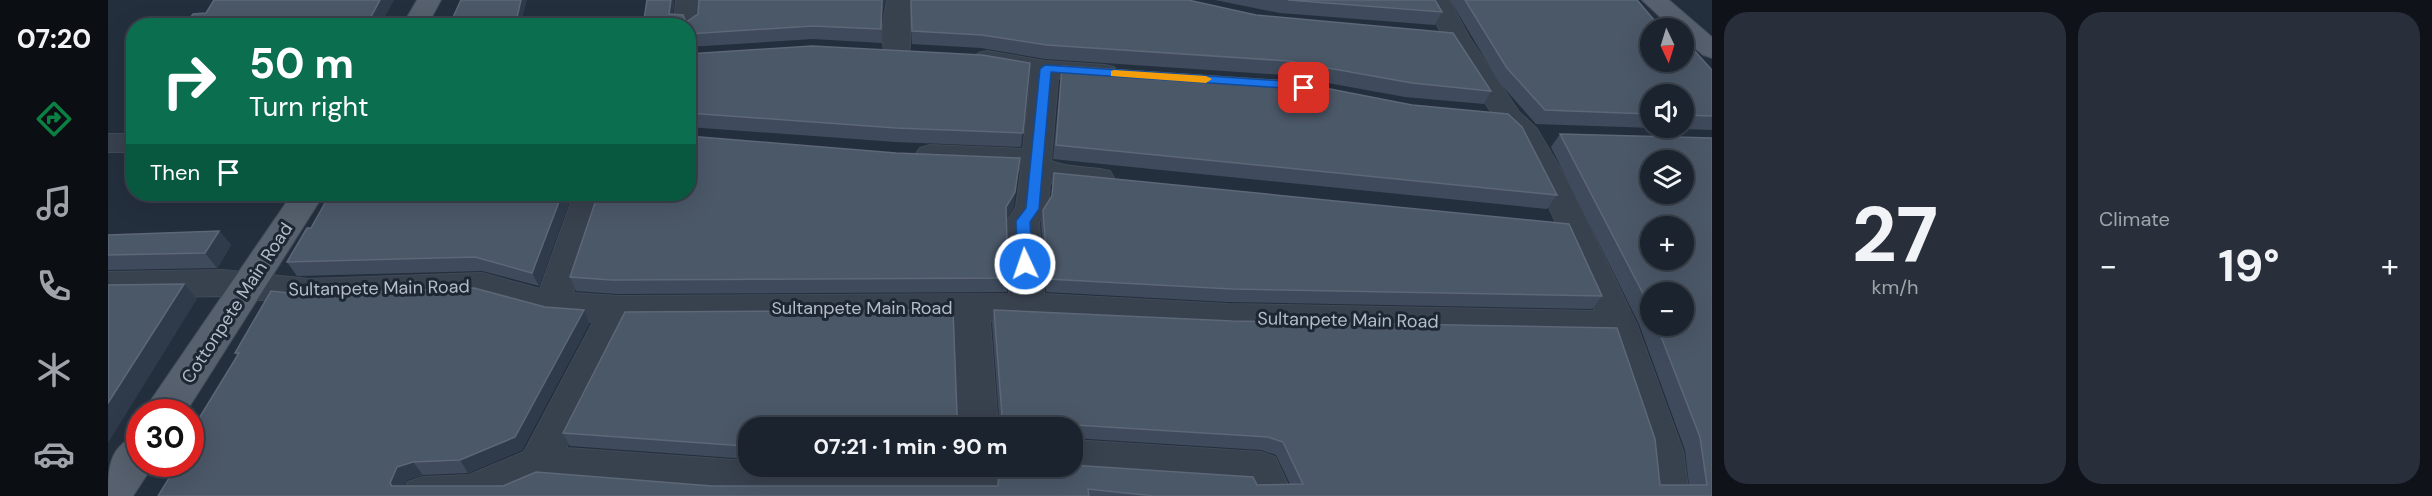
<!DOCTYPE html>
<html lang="en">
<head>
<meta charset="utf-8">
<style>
	body { margin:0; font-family:"DM Sans",sans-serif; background:#282f3a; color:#f1f3f6; height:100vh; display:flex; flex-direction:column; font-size:22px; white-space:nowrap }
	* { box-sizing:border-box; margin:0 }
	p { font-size:20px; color:#a0a4aa }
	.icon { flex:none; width:33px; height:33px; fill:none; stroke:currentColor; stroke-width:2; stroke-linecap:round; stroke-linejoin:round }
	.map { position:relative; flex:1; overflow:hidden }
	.details { display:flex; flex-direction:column; gap:12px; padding:12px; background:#0f1319; width:720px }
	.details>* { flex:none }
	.guide { position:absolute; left:18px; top:18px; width:570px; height:183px; border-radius:24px; box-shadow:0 6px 24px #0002,0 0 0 2px #39404a; background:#0b6e4f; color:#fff; overflow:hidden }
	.needle { width:39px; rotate:176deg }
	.fabs { position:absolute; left:1532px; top:18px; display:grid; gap:12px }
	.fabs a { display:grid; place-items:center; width:54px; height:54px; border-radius:50%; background:#1b232e; box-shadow:0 6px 24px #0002,0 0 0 2px #39404a; font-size:30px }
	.speed { position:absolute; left:18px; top:399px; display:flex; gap:12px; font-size:30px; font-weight:700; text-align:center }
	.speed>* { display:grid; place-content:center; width:78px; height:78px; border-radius:50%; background:#1b232e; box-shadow:0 6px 24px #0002,0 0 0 2px #39404a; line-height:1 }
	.speed .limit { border:9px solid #d22; background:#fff; color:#111 }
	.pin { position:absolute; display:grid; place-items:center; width:51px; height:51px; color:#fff; margin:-26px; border-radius:12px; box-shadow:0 3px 9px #0006 }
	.me { position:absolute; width:66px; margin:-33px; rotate:357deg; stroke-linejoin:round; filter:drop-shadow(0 0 4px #0008) }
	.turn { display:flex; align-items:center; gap:21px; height:126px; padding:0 24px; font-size:27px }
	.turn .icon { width:78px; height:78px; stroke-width:2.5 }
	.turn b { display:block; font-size:42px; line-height:51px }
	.then { display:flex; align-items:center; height:57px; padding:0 24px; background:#0003; gap:12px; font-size:22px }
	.big { font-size:45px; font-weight:700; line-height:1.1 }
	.details .tile { flex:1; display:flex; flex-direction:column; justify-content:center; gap:9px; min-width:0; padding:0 21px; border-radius:24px; background:#282f3a }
	.details .dial { align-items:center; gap:0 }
	.dial b { font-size:78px; line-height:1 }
	.heat { display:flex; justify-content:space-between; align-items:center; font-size:33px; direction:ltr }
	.details .tiles { flex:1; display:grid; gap:12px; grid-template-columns:repeat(2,1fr) }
	.trip { position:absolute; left:630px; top:417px; width:345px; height:60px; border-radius:24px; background:#1b232e; box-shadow:0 6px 24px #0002,0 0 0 2px #39404a; font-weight:700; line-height:60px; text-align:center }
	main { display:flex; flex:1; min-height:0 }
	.tabs { display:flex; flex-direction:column; width:108px; justify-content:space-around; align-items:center; background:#0b0e12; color:#a0a4aa }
	.tabs .icon { width:42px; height:42px }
	.tabs .selected { color:#0b8043 }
	.tabs b { font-size:27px; color:#f1f3f6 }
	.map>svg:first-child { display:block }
</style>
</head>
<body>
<main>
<nav class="tabs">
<b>07:20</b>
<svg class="icon selected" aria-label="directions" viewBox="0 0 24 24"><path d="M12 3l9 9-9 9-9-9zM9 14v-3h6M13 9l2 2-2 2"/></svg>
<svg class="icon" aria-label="music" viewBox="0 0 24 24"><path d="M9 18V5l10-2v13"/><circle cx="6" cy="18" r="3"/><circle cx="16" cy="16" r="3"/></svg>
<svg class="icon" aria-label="phone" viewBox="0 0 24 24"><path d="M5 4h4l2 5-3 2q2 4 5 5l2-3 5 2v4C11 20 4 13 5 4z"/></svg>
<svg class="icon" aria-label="climate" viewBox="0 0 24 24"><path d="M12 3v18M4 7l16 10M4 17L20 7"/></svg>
<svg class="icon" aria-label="car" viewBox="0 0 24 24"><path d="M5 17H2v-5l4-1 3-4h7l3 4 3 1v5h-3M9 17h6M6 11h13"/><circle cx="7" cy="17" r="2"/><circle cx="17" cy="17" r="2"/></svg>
</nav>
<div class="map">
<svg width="1604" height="496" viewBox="0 0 1604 496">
	<rect width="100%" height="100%" fill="#242f3e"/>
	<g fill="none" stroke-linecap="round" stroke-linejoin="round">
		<defs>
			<g id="minor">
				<polygon points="568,0 592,0 591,26 587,31 580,33 580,26 566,26"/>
				<path d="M 779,0 L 803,0 C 800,15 806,48 798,59 L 789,61 L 780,59 C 770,45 776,16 779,0 Z"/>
				<path d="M 1317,0 L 1341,0 L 1361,37 L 1411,112 L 1429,129 L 1459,180 L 1529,325 L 1575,451 L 1581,496 L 1539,496 L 1535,451 L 1498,339 L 1119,332 L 882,321 L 890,428 L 850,428 L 846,321 L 520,323 L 458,448 L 640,461 L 640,466 L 709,466 L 848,477 L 850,466 L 890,466 L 888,496 L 608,496 L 435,482 L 403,496 L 294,496 L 300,482 L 315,477 L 361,475 L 416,452 L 485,322 L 444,318 L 374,299 L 201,305 L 115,296 L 0,298 L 0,272 L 115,270 L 201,279 L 374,273 L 432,289 L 466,194 L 497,194 L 465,293 L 509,296 L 901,294 L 899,221 L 908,207 L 913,170 L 905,167 L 822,165 L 812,162 L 807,155 L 812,148 L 822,145 L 915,149 L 923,75 L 870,65 L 866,59 L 870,53 L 879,51 L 937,61 L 997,65 L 1006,67 L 1010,73 L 1006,79 L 997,81 L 950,78 L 943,161 C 961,169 983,166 1002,171 L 1006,178 L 1002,185 L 991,188 L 942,183 L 940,209 L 931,222 L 936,294 L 1119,304 L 1487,311 L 1429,180 L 1407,140 L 1387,118 L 1335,37 Z"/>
				<rect x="0" y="134" width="26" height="18"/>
				<polygon points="964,440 1153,452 1167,457 1185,496 1143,496 1140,487 964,476 950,471 948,466 964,466"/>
			</g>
			<g id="major">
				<polygon points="309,0 333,0 319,26 294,26"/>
				<polygon points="1534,0 1561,0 1604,37 1604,58 1595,55 1575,38 1575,28 1564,28"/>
				<polygon points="184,194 216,194 78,412 38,412 43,400"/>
				<path d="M 32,434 L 32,464 L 46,464 L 25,496 L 0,496 C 0,467 1,445 32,434 Z"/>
			</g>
		</defs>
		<use href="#minor" stroke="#414a57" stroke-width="2"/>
		<use href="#major" stroke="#414a57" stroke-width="2"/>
		<use href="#minor" fill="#38414e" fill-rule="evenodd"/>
		<use href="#major" fill="#56606e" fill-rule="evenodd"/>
	</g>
	<g fill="#3f4b5c" fill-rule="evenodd">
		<polygon points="539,0 566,0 565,15 578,22 774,16 774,43 705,39 580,47 580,34"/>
		<polygon points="1107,0 1327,0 1334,12 1327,25 1172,13"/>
		<path d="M 1342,0 L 1529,0 L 1542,28 L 1604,70 L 1604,130 L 1428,124 L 1391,82 ZM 1542,94 L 1575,94 L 1575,128 L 1542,128 Z"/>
		<polygon points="802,3 1383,91 1376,104 1297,97 1176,75 937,59 873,48 804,44"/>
		<polygon points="580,54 922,63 913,147 788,142 580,127"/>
		<polygon points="954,66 1449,195 1439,209 945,159"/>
		<path d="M 1452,134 L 1604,138 L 1604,496 L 50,496 L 61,478 L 57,475 L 130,356 L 127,353 L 191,294 L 437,307 L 476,310 L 481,324 L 414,450 L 360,473 L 315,475 L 299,480 L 296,486 L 890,486 L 967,466 L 1149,485 L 1182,484 L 1168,455 L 1153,450 L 965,438 L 964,453 L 964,428 L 640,428 L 640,460 L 640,459 L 462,446 L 455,433 L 849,415 L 851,417 L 891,417 L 884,323 L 886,310 L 1552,485 L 1581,485 L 1577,450 L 1531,324 L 1443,147 ZM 1542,292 L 1575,326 L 1542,326 Z"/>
		<polygon points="946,173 1494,296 1484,309 1119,302 938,292 933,223 935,210 943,198"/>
		<polygon points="222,194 464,194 431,286 374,271 189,276 179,262 203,228"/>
		<polygon points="906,206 899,218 900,278 899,292 509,294 468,291 462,277"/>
		<polygon points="111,231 123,245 109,268 0,270 0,235"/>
		<polygon points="744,466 849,466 846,475"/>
	</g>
	<g fill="#2f3b4b">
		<polygon points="272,0 286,0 272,26 258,26"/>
		<polygon points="413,0 419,0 412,26 407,26"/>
		<polygon points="563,0 566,0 564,26 561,14"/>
		<polygon points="774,0 777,0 774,16 774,43 773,3"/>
		<polygon points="912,158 906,206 897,221 898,207"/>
		<polygon points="454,194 464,194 431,286 424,273"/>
		<polygon points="111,231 123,245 109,268 97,253"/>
		<polygon points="76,284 89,299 0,443 0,403"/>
		<polygon points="476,310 481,324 414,450 360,473 352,460"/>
		<polygon points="305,462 315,475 299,480 292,495 282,483 289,467"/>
	</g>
	<g fill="#4b5868" stroke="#5c6777" stroke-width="1.5" fill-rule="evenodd">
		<polygon points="106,0 272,0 258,26 77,26 85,14 98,13"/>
		<polygon points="353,0 413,0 407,26 341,26"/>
		<polygon points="539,0 563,0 561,14 575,15 578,22 590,14 591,0 774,0 773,29 704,26 580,34 580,26 535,26"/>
		<polygon points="803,0 1080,0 1148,15 1345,33 1383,91 1304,83 1181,61 939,45 874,35 804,31"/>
		<polygon points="1180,0 1327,0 1334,12"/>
		<polygon points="1357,0 1529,0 1553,28 1542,28 1542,62 1575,62 1575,38 1604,70 1604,116 1575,115 1575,94 1542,94 1542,114 1437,110 1399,68"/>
		<polygon points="704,46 874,55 922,63 915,133 788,128 580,113 580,54"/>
		<polygon points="954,66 1181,81 1304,105 1400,114 1414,127 1449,195 948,145"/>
		<path d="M 1452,134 L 1604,138 L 1604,496 L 1046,496 L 980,489 L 981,496 L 50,496 L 63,475 L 57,475 L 64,464 L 82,464 L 82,433 L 131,353 L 127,353 L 163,291 L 191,294 L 366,288 L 437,307 L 476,310 L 407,437 L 352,460 L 305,462 L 289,467 L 282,483 L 284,486 L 395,486 L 428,472 L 604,486 L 890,486 L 892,466 L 964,466 L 964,465 L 1145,477 L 1149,485 L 1195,484 L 1175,442 L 1160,437 L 967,425 L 965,427 L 964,451 L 964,428 L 640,428 L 640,451 L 639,451 L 637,446 L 455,433 L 517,312 L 845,310 L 849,415 L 851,417 L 892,417 L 894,415 L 886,310 L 1124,321 L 1509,328 L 1547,439 L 1552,485 L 1599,485 L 1592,437 L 1549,326 L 1575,326 L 1575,292 L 1542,292 L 1542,307 ZM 1542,160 L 1575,160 L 1575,194 L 1542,194 ZM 1542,226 L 1575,226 L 1575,260 L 1542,260 Z"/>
		<polygon points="580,136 788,153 912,158 907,192 898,207 900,278 504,280 462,277 490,194 580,194"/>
		<polygon points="946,173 1461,224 1494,296 1124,289 940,279 935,210 944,196"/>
		<polygon points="222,194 454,194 424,273 367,257 179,262 199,228 203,228"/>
		<polygon points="111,231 97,253 0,255 0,235"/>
		<polygon points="76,284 0,403 0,285"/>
	</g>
	<polygon fill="#1a73e8" stroke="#114b97" stroke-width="1.5" points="937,65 1176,81 1202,88 1196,92 1176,88 943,72 931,209 922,222 924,264 917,269 910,264 908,221 918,208 932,69"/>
	<polygon fill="#f59e0b" points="1006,70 1098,76 1104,79 1098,83 1003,76 1003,71"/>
	<g text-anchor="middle" stroke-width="6" stroke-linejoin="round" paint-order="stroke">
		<g font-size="18" fill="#b4bcc9" stroke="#1d2633">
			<text transform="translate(271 288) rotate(-1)" y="6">Sultanpete Main Road</text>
			<text transform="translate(129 303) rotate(-57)" y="6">Cottonpete Main Road</text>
			<text x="754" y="314">Sultanpete Main Road</text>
			<text transform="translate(1240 320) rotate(1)" y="6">Sultanpete Main Road</text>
		</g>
	</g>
</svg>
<div class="fabs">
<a><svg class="needle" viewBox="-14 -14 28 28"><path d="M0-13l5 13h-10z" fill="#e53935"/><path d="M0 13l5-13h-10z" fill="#a0a4aa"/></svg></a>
<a><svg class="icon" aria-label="sound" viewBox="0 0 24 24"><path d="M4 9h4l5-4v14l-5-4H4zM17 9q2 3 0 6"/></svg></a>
<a><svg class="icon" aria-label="layers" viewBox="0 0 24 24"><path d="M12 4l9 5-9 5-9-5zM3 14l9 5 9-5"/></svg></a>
<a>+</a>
<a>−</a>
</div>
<div class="speed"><div class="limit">30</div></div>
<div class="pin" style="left:1196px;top:88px;background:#d93025"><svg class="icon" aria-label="arrive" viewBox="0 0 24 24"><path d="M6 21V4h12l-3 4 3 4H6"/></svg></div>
<svg class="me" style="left:917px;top:264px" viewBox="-20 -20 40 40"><circle r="17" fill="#1a73e8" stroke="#fff" stroke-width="3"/><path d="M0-11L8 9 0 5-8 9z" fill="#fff"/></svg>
<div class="trip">07:21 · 1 min · 90 m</div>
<div class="guide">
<div class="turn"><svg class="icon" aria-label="right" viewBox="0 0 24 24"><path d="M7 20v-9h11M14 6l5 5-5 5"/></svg><div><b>50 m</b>Turn right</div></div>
<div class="then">Then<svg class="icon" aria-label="arrive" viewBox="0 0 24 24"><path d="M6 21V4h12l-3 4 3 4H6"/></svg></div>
</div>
</div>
<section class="details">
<div class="tiles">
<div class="tile dial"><b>27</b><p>km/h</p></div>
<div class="tile"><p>Climate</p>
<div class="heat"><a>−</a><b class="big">19°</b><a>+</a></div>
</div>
</div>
</section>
</main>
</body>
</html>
